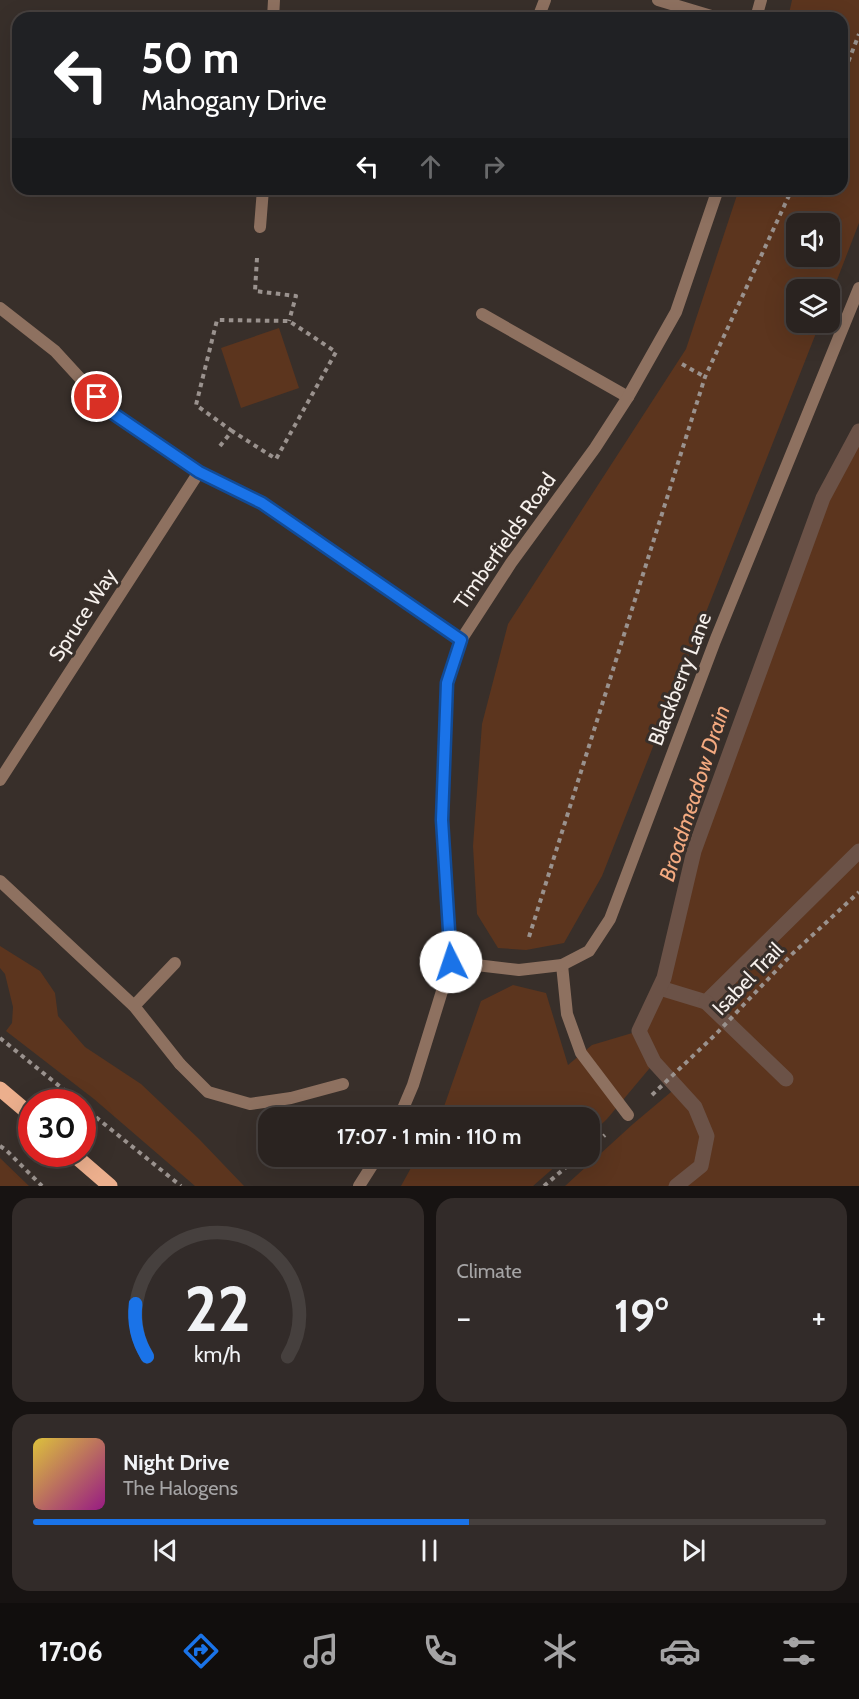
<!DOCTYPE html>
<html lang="en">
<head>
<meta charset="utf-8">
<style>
	body { margin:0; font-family:Cabin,sans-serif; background:#322b29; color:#f1f3f6; height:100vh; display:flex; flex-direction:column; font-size:22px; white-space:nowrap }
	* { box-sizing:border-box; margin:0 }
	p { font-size:20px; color:#a5a4a5 }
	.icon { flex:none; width:33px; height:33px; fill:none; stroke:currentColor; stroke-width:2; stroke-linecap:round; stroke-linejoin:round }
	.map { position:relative; height:1186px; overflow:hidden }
	.side { display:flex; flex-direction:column; gap:12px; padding:12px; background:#171312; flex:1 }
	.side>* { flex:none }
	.top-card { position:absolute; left:12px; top:12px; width:836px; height:183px; border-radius:18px; box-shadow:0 6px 24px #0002,0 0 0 2px #46403e; background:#202124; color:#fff; overflow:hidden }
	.fabs { position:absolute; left:786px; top:213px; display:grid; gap:12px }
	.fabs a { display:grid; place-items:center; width:54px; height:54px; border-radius:12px; background:#2a2320; box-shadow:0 6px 24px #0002,0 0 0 2px #46403e; font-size:30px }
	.speed { position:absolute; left:18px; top:1089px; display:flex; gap:12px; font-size:30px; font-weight:700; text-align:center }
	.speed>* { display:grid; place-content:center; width:78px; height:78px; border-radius:50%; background:#2a2320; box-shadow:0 6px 24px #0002,0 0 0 2px #46403e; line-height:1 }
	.speed .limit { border:9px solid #d22; background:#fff; color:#111 }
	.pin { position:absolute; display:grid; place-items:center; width:51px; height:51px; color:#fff; margin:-26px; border:3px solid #fff; border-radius:50%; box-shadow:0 2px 6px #0007 }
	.me { position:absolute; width:66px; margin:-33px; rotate:356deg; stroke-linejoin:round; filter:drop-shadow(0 0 4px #0008) }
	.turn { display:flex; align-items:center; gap:21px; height:126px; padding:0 30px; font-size:27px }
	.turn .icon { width:78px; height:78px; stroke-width:2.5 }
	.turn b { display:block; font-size:42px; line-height:51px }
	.lanes { display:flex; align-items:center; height:57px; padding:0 30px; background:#0003; justify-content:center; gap:30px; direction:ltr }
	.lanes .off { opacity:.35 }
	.big { font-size:45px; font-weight:600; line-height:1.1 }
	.side .widget { flex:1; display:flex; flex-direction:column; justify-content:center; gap:9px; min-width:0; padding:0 21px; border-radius:18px; background:#322b29 }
	.side .dial { align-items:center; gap:0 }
	.dial svg { height:156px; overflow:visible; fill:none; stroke:#46403e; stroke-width:7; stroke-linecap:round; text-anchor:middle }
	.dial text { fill:#f1f3f6; stroke:none }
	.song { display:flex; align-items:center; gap:18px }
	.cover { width:72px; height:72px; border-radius:9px; background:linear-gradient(135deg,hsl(50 70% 55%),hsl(310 70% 35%)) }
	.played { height:6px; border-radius:3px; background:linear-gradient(90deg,#1a73e8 55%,#46403e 55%) }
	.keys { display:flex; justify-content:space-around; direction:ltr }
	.heat { display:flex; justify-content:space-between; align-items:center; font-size:33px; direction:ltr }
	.side .tiles { flex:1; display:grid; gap:12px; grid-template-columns:1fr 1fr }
	.widget:last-child { grid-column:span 2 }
	.trip { position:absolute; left:258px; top:1107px; width:342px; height:60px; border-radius:18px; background:#2a2320; box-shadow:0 6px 24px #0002,0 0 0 2px #46403e; font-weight:600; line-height:60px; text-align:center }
	.dock { display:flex; height:96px; justify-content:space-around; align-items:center; background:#110e0d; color:#a5a4a5 }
	.dock .icon { width:42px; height:42px }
	.dock .active { color:#1a73e8 }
	.dock b { font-size:27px; color:#f1f3f6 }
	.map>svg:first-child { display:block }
</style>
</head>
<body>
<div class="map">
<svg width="859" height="1186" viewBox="0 0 859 1186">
	<rect width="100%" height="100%" fill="#382f2a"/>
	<g fill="#5c351e" fill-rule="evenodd">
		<path d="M 792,0 L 859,0 L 859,223 L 830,298 L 830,290 L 796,290 L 796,322 L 820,323 L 602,876 L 564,943 L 526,950 L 498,948 L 477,914 L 473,846 L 482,724 L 508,624 L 686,349 L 739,189 L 842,189 L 842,18 L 788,18 ZM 796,224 L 830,224 L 830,256 L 796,256 Z"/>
		<polygon points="279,328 299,388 241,408 221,348"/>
		<polygon points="859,431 859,1186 565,1186 633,1124 677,1087 654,1063 607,1119 590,1135 590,1118 440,1118 481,1001 513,985 546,993 568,1065 592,1045 639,1031 664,978 694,851 823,498"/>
		<polygon points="0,946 40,971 55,993 58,1016 85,1047 141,1084 199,1139 244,1186 195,1186 94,1099 6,1031 12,1023 13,1007 5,974 0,968"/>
		<polygon points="417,1157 417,1156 566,1157 533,1186 401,1186"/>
		<polygon points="0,1158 29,1186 0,1186"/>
	</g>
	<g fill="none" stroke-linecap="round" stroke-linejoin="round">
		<g stroke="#6b5247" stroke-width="15">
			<polyline points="660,988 706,1002 859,851"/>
			<polyline points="706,1002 786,1079"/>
			<polyline points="676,1186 701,1166 707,1136 695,1107 654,1062 639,1031 664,978 694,851 823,498 859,431"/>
		</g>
		<g stroke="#9a928e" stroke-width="4" stroke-dasharray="4.5 4.5" stroke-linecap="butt">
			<polyline points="842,78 859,34"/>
			<polyline points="257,258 255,291 296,296 289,321"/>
			<polyline points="682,364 705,377"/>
			<polyline points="220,446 232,431 276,459 336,352 289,321 217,320 196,405 232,431"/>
			<polyline points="529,937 705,377 792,189"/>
			<polyline points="0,1038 79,1102"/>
			<polyline points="652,1095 716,1034 790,956 859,892"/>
			<polyline points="82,1106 181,1186"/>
			<polyline points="0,1146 6,1150 42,1186"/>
			<polyline points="590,1148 605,1135"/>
			<polyline points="544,1186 579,1156"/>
		</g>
		<g stroke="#8e7160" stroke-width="12">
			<polyline points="658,0 718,18"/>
			<polyline points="538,18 545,0"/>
			<polyline points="482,314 628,397"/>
			<polyline points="562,965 567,1014 581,1053 628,1115"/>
			<polyline points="180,1064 208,1092 250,1104 291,1098 343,1084"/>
		</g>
		<g stroke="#8e7160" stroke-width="12">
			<polyline points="273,18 274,0"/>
			<polyline points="756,18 761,0"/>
			<polyline points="260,227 263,189"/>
			<polyline points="0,308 55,351 111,412 199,472 262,503 461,640"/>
			<polyline points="0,780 199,472"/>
			<polyline points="0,881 134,1006 180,1064"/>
			<polyline points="451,962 519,970 562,965 589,951 610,919 715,641 859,288"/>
			<polyline points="134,1006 175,963"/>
			<polyline points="399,1118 413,1085 451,962 442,820 447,683 461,640 511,563 595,448 628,397 676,312 718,189"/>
			<polyline points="359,1186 378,1156"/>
		</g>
		<g stroke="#ecaf8d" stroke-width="15">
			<polyline points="0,1089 32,1116"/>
			<polyline points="73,1154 110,1186"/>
		</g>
	</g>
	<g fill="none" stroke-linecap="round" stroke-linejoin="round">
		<defs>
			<polyline id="route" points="97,397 111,412 199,472 262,503 461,640 447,683 442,820 451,962"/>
		</defs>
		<use href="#route" stroke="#114b97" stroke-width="15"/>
		<use href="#route" stroke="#1a73e8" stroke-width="10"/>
	</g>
	<g text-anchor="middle" stroke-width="6" stroke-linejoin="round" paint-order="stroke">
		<g font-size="21" fill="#f6f0ec" stroke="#382f2a">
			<text transform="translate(505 541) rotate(-55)" y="7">Timberfields Road</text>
			<text transform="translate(83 615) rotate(-57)" y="7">Spruce Way</text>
			<text transform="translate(680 679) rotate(-69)" y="7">Blackberry Lane</text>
			<text transform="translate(748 979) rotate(-46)" y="7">Isabel Trail</text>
		</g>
		<g font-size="22" font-style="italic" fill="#f4aa80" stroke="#382f2a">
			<text transform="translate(694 793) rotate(-72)" y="8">Broadmeadow Drain</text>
		</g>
	</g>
</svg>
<div class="fabs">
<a><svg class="icon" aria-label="sound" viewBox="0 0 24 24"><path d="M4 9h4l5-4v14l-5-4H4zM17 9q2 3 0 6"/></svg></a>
<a><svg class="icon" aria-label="layers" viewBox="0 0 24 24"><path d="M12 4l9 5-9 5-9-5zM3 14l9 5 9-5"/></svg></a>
</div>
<div class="speed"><div class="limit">30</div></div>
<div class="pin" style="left:97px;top:397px;background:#d93025"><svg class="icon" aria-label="arrive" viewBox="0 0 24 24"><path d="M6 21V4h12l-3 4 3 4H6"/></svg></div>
<svg class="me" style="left:451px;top:962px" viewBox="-20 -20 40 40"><circle r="19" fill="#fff"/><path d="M0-13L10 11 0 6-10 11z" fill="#1a73e8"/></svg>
<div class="trip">17:07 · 1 min · 110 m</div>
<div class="top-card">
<div class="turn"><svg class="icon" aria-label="left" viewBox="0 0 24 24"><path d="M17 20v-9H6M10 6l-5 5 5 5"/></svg><div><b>50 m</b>Mahogany Drive</div></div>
<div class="lanes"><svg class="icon" aria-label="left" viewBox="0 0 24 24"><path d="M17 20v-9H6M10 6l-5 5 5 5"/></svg><svg class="icon off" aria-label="ahead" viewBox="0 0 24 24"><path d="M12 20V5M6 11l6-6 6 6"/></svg><svg class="icon off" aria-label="right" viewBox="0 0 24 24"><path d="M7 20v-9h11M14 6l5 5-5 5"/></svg></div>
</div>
</div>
<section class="side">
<div class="tiles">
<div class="widget dial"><svg viewBox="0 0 100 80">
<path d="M14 69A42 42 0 1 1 86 69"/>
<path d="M14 69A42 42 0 0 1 8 42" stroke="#1a73e8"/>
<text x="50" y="56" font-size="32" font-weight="700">22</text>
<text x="50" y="72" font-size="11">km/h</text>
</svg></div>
<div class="widget"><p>Climate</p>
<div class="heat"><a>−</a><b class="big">19°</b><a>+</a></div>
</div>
<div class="widget">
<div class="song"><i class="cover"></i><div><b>Night Drive</b><p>The Halogens</p></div></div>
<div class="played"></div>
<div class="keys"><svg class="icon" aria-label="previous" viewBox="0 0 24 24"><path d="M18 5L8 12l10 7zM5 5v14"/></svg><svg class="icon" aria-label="pause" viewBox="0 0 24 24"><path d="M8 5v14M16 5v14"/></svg><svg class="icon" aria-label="next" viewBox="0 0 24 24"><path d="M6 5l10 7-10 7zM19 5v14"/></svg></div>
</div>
</div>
</section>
<nav class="dock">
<b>17:06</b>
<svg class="icon active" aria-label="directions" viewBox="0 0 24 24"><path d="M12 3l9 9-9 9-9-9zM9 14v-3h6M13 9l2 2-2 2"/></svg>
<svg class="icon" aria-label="music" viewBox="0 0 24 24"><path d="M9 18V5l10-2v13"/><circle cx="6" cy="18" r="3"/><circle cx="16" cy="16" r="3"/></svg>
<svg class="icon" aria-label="phone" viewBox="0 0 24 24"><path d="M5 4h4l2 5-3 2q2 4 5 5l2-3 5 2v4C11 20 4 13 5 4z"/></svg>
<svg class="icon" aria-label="climate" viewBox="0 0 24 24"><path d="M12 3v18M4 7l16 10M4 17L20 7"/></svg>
<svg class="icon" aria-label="car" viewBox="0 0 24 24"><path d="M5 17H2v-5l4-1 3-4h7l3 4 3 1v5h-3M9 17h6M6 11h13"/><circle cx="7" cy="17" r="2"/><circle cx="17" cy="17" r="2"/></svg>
<svg class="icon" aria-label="filters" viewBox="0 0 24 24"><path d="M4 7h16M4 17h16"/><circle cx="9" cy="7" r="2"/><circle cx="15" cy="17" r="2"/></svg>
</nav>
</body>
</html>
